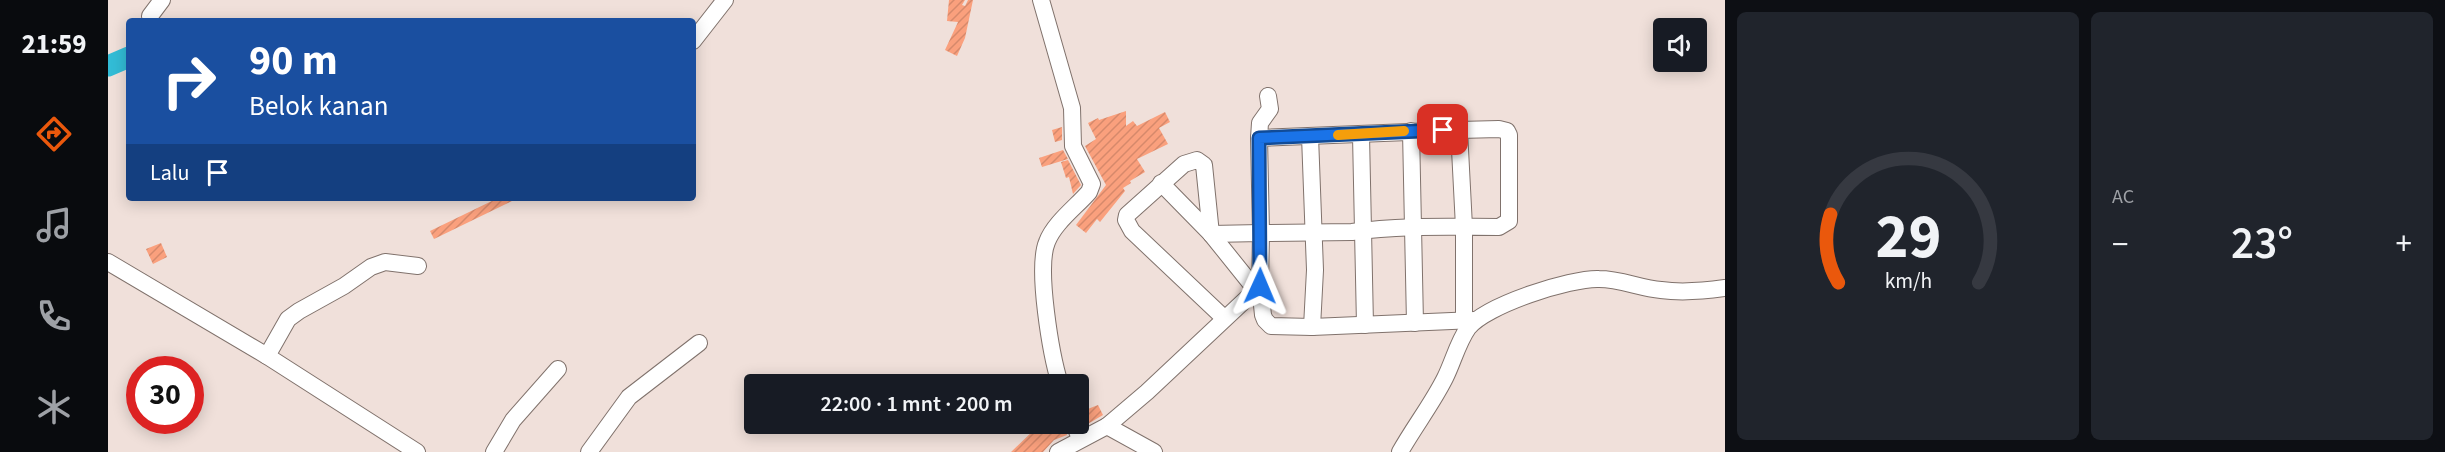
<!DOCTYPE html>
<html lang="id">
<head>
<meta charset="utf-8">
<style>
	body { margin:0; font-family:"Source Sans 3",sans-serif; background:#20242c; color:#f1f3f6; height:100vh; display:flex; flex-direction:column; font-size:22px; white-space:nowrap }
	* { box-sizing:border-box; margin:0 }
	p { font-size:20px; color:#9ea1a6 }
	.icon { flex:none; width:33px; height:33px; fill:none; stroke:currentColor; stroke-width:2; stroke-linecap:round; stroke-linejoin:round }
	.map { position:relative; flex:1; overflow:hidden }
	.side { display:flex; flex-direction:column; gap:12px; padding:12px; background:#0d0f14; width:720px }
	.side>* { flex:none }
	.hud { position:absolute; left:18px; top:18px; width:570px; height:183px; border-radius:6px; box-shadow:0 3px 15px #0003; background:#1a4fa0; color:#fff; overflow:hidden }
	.buttons { position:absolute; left:1545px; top:18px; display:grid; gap:12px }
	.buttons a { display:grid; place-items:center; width:54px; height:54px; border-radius:6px; background:#171b24; box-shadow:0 3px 15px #0003; font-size:30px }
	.speed { position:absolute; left:18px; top:356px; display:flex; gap:12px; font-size:30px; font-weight:700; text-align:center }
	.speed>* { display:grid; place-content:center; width:78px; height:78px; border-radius:50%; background:#171b24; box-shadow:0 3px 15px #0003; line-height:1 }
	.speed .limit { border:9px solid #d22; background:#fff; color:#111 }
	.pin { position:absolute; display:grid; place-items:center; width:51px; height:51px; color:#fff; margin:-26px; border-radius:12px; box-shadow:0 3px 9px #0006 }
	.me { position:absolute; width:66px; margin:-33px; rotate:1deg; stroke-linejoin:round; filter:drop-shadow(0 0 4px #0008) }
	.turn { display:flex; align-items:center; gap:21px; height:126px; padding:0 24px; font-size:27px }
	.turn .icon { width:78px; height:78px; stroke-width:2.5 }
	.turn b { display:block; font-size:42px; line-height:51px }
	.then { display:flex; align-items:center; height:57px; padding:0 24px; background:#0003; gap:12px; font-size:22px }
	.big { font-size:45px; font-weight:600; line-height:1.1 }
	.side .tile { flex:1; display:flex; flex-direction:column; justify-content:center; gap:9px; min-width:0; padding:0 21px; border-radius:9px; background:#20242c }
	.side .dial { align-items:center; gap:0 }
	.dial svg { height:156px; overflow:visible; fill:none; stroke:#363941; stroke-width:7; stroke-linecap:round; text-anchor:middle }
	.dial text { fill:#f1f3f6; stroke:none }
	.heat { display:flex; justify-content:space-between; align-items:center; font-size:33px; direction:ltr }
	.side .tiles { flex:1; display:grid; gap:12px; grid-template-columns:repeat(2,1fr) }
	.trip { position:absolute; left:636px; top:374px; width:345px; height:60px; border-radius:6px; background:#171b24; box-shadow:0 3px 15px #0003; font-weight:600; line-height:60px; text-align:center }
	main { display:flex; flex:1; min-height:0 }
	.dock { display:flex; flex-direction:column; width:108px; justify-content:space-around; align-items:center; background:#090b0e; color:#9ea1a6 }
	.dock .icon { width:42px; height:42px }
	.dock .active { color:#ea580c }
	.dock b { font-size:27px; color:#f1f3f6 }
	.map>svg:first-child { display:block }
</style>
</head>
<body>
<main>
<nav class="dock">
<b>21:59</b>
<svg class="icon active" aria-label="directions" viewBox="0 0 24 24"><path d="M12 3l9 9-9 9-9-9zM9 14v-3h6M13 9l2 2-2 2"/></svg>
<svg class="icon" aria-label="music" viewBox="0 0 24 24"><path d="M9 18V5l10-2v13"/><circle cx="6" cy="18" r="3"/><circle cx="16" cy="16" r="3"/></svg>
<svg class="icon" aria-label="phone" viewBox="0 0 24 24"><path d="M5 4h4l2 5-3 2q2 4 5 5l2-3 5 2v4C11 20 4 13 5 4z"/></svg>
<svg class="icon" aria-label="climate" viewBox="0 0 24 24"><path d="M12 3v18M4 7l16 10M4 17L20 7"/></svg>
</nav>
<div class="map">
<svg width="1617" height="452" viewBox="0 0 1617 452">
	<defs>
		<pattern id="building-hatch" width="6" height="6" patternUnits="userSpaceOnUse" patternTransform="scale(1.5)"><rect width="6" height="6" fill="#faa07d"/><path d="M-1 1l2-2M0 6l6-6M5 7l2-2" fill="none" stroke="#d6896b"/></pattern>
	</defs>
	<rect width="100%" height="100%" fill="#f0e0da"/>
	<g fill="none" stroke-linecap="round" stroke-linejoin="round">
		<polyline stroke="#32bcd6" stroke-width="21" points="0,66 21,57"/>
	</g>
	<g fill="url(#building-hatch)">
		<polygon points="841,0 857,0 854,5 857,6 860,0 865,0 857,38 849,56 837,50 850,22 839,21"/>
		<polygon points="1018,111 1018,126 1025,121 1029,126 1057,112 1062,122 1051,128 1060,144 1029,159 1037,172 1022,181 1023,183 1015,188 1017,191 992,222 989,219 978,233 968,225 998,185 977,146 988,139 980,123 990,118 991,120"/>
		<polygon points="954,127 954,140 947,142 944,130"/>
		<polygon points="955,150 960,159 934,167 931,158"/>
		<polygon points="960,160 973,185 965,194 961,177 958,178 953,162"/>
		<polygon points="390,198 410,198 326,239 322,231"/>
		<polygon points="53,243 59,257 45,264 38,249"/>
		<polygon points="990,405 995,415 978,425 972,412"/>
		<polygon points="943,423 956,423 959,435 946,440 935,452 903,452 928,428 933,432"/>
	</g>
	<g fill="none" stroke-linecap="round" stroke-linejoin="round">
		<defs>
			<g id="minor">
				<path d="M 933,0 L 964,108 L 965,146 L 984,184 L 981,192 C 968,207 946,223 939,242 C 928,268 943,355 952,384"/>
				<polyline points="42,16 54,0"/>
				<polyline points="585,41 617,0"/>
				<path d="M 1351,130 L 1391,129 L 1399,131 L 1401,135 L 1401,221 L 1391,227 C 1343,227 1292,225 1244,232 L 1153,233 L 1151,138 L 1351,130 L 1356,227 L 1356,320"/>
				<polyline points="1303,131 1307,323"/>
				<polyline points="1253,135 1257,325"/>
				<polyline points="1202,136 1207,270 1204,327"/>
				<polyline points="1151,138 1152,123 1162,109 1160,96"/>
				<polyline points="1053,183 1103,234 1148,290"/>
				<polyline points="1103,234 1153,233 1152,286 1155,315 1157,320 1163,326 1204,327 1367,320"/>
				<polyline points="1103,234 1096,165 1089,160 1076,164 1019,215 1018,220 1024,231 1116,318"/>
				<polyline points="0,262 159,356 309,452"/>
				<polyline points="159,356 180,319 191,311 236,286 263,267 277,262 310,266"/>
				<polyline points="966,423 972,439"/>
				<polyline points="999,426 1039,392 1152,286"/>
				<polyline points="386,452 405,420 450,369"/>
				<polyline points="481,452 521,397 591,343"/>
				<polyline points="950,452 999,426 1046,452"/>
				<path d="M 1292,452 C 1306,427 1324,404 1337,378 C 1345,362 1350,342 1360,328 C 1378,305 1462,278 1491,279 C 1512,279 1532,288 1553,290 C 1574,293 1596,291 1617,288"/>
			</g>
		</defs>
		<use href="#minor" stroke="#80726c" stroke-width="18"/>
		<use href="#minor" stroke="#fff" stroke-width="16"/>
	</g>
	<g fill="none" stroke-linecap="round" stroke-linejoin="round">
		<defs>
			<polyline id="route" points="1152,286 1151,138 1335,130"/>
		</defs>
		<use href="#route" stroke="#114b97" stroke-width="15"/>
		<use href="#route" stroke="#1a73e8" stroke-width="10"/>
		<polyline stroke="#f59e0b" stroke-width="10" points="1230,135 1296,131"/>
	</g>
</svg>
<div class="buttons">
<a><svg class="icon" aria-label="sound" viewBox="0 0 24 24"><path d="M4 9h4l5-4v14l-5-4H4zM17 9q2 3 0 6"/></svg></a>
</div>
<div class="speed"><div class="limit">30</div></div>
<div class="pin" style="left:1335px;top:130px;background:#d93025"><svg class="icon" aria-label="arrive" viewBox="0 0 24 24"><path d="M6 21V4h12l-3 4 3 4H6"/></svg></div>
<svg class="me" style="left:1152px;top:286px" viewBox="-20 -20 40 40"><path d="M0-17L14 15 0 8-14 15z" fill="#1a73e8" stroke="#fff" stroke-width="4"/></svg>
<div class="trip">22:00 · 1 mnt · 200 m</div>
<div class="hud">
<div class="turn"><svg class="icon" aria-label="right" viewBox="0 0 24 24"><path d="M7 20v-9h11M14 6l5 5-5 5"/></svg><div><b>90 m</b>Belok kanan</div></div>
<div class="then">Lalu<svg class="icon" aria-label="arrive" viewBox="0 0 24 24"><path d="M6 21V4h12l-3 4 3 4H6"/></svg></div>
</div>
</div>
<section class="side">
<div class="tiles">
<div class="tile dial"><svg viewBox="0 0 100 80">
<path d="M14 69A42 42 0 1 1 86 69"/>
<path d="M14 69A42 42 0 0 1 10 34" stroke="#ea580c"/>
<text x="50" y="56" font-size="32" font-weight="700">29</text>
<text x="50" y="72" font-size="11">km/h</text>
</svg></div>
<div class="tile"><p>AC</p>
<div class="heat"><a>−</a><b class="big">23°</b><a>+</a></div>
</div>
</div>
</section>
</main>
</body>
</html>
